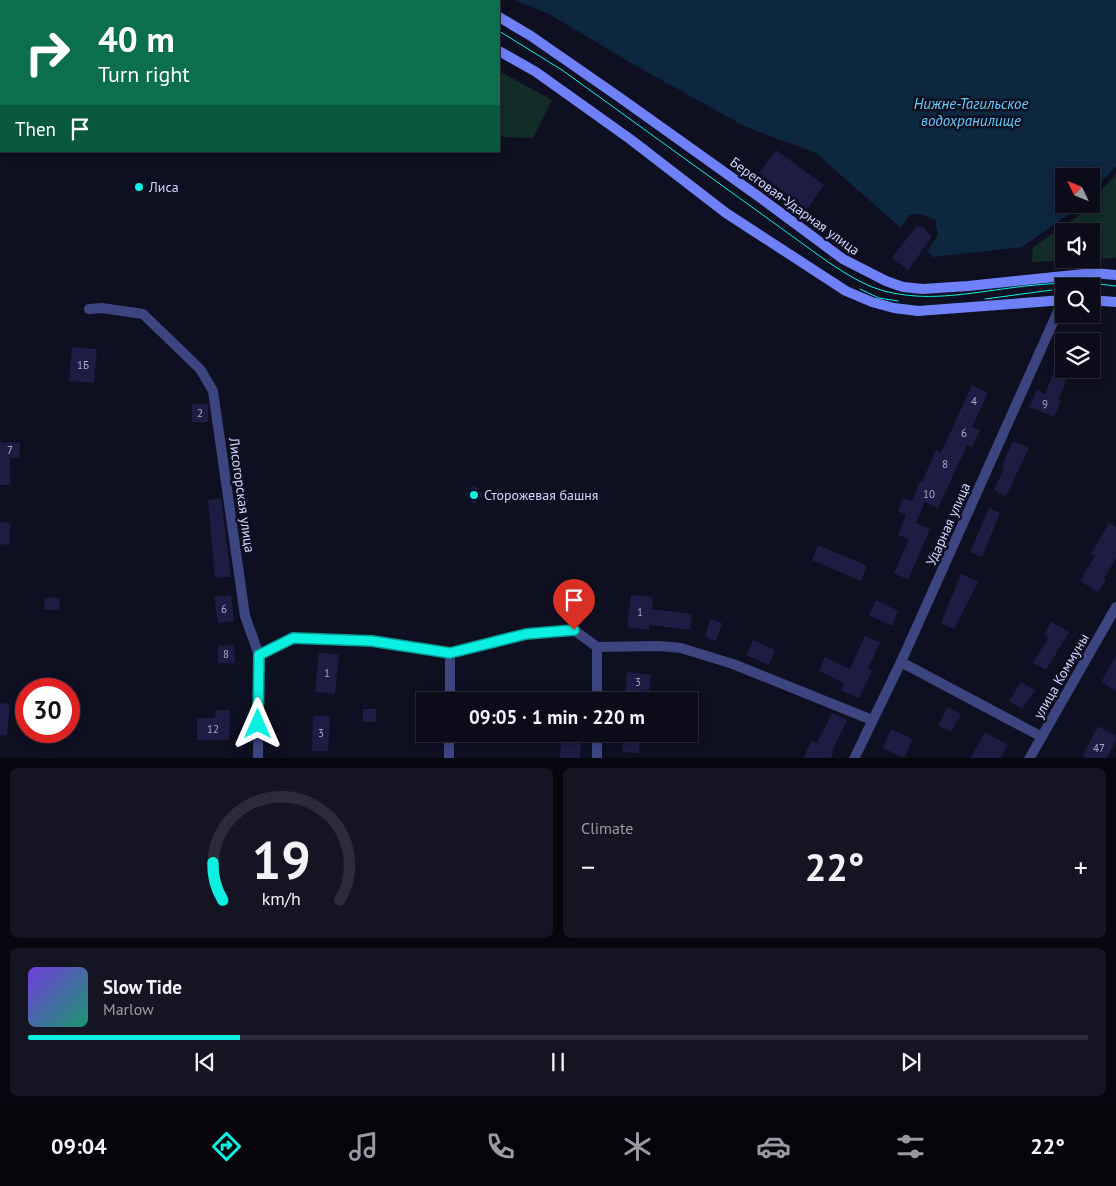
<!DOCTYPE html>
<html lang="en">
<head>
<meta charset="utf-8">
<style>
	body { margin:0; font-family:"PT Sans",sans-serif; background:#141423; color:#f1f3f6; height:100vh; display:flex; flex-direction:column; font-size:19px; white-space:nowrap }
	* { box-sizing:border-box; margin:0 }
	p { font-size:16px; color:#9a9ba2 }
	.icon { flex:none; width:28px; height:28px; fill:none; stroke:currentColor; stroke-width:2; stroke-linecap:round; stroke-linejoin:round }
	.map { position:relative; height:758px; overflow:hidden }
	.side { display:flex; flex-direction:column; gap:10px; padding:10px; background:#06060e; flex:1 }
	.side>* { flex:none }
	.top-card { position:absolute; left:0px; top:0px; width:500px; height:152px; box-shadow:0 2px 8px #0003,0 0 0 1px #2b2b39; background:#0b6e4f; color:#fff; overflow:hidden }
	.needle { width:32px; rotate:313deg }
	.buttons { position:absolute; left:1055px; top:168px; display:grid; gap:10px }
	.buttons a { display:grid; place-items:center; width:45px; height:45px; border-radius:0px; background:#0b0b1a; box-shadow:0 2px 8px #0003,0 0 0 1px #2b2b39; font-size:25px }
	.speed { position:absolute; left:15px; top:678px; display:flex; gap:10px; font-size:25px; font-weight:700; text-align:center }
	.speed>* { display:grid; place-content:center; width:65px; height:65px; border-radius:50%; background:#0b0b1a; box-shadow:0 2px 8px #0003,0 0 0 1px #2b2b39; line-height:1 }
	.speed .limit { border:8px solid #d22; background:#fff; color:#111 }
	.pin { position:absolute; display:grid; place-items:center; width:42px; height:42px; color:#fff; margin:-51px -21px; border-radius:50% 50% 50% 0; rotate:-45deg; box-shadow:0 0 5px #0007 }
	.pin .icon { rotate:45deg }
	.me { position:absolute; width:55px; margin:-28px; rotate:0deg; stroke-linejoin:round; filter:drop-shadow(0 0 4px #0008) }
	.turn { display:flex; align-items:center; gap:18px; height:105px; padding:0 15px; font-size:22px }
	.turn .icon { width:65px; height:65px; stroke-width:2.5 }
	.turn b { display:block; font-size:35px; line-height:42px }
	.then { display:flex; align-items:center; height:48px; padding:0 15px; background:#0003; gap:10px; font-size:19px }
	.big { font-size:38px; font-weight:800; line-height:1.1 }
	.side .tile { flex:1; display:flex; flex-direction:column; justify-content:center; gap:8px; min-width:0; padding:0 18px; border-radius:8px; background:#141423 }
	.side .dial { align-items:center; gap:0 }
	.dial svg { height:130px; overflow:visible; fill:none; stroke:#2b2b39; stroke-width:7; stroke-linecap:round; text-anchor:middle }
	.dial text { fill:#f1f3f6; stroke:none }
	.song { display:flex; align-items:center; gap:15px }
	.cover { width:60px; height:60px; border-radius:8px; background:linear-gradient(135deg,hsl(260 70% 55%),hsl(160 70% 35%)) }
	.played { height:5px; border-radius:2px; background:linear-gradient(90deg,#0bf0e1 20%,#2b2b39 20%) }
	.keys { display:flex; justify-content:space-around; direction:ltr }
	.heat { display:flex; justify-content:space-between; align-items:center; font-size:28px; direction:ltr }
	.side .tiles { flex:1; display:grid; gap:10px; grid-template-columns:1fr 1fr }
	.tile:last-child { grid-column:span 2 }
	.trip { position:absolute; left:416px; top:692px; width:282px; height:50px; border-radius:0px; background:#0b0b1a; box-shadow:0 2px 8px #0003,0 0 0 1px #2b2b39; font-weight:800; line-height:50px; text-align:center }
	.menu { display:flex; height:80px; justify-content:space-around; align-items:center; background:#04040a; color:#9a9ba2 }
	.menu .icon { width:35px; height:35px }
	.menu .selected { color:#0bf0e1 }
	.menu b { font-size:22px; color:#f1f3f6 }
	.map>svg:first-child { display:block }
</style>
</head>
<body>
<div class="map">
<svg width="1116" height="759" viewBox="0 0 1116 759">
	<rect width="100%" height="100%" fill="#0f0f22"/>
	<g fill="#122c27" fill-rule="evenodd">
		<polygon points="499,71 552,100 533,138 503,137 499,135"/>
		<path d="M 1116,174 L 1116,258 L 1032,262 L 1033,247 L 1077,217 L 1089,204 L 1091,204 L 1091,202 ZM 1064,231 L 1091,231 L 1091,259 L 1064,259 Z"/>
	</g>
	<polygon fill="#0c273e" points="515,0 1116,0 1116,166 1091,193 1091,176 1064,176 1064,204 1081,204 1076,209 1022,247 933,257 927,251 938,235 935,219 919,214 909,215 901,228 816,153 746,127 638,67 549,14"/>
	<g fill="#1d1c43">
		<polygon points="776,150 824,185 807,209 759,173"/>
		<polygon points="916,227 923,227 932,237 908,270 892,258"/>
		<polygon points="72,347 97,349 94,383 69,381"/>
		<polygon points="1063,350 1064,369 1071,369 1058,400 1061,401 1054,417 1029,407 1037,390 1045,394"/>
		<polygon points="972,385 988,393 972,427 980,430 972,447 967,445 938,508 925,502 916,523 930,529 908,580 894,573 909,539 898,535 906,515 898,511 903,498 912,501 920,481 922,482 936,450 941,453"/>
		<rect x="192" y="404" width="16" height="18"/>
		<polygon points="1013,441 1029,448 1006,496 994,490 1004,468 1002,466"/>
		<polygon points="0,442 20,443 19,458 10,458 10,485 0,485"/>
		<polygon points="474,485 483,495 474,504 465,495"/>
		<polygon points="221,498 231,577 215,578 208,500"/>
		<polygon points="989,508 1000,513 982,557 970,552"/>
		<polygon points="0,522 10,523 9,545 0,544"/>
		<polygon points="1109,523 1116,527 1116,558 1104,578 1106,580 1098,592 1080,581 1095,556 1091,554"/>
		<polygon points="818,545 867,566 861,581 812,560"/>
		<polygon points="961,574 978,582 954,629 941,623"/>
		<polygon points="231,595 234,621 218,623 214,597"/>
		<polygon points="631,595 653,597 652,609 692,614 690,630 650,625 649,630 627,627"/>
		<polygon points="45,597 60,598 59,611 44,609"/>
		<polygon points="876,600 898,611 892,626 869,615"/>
		<polygon points="710,619 722,623 716,641 705,637"/>
		<polygon points="1051,622 1069,632 1046,670 1033,663 1049,637 1044,634"/>
		<polygon points="865,636 880,642 868,669 872,671 859,698 841,690 844,683 819,671 825,657 850,669"/>
		<polygon points="753,640 775,650 769,665 746,655"/>
		<polygon points="234,645 235,663 218,663 218,646"/>
		<polygon points="319,653 339,654 335,694 315,692"/>
		<polygon points="1116,655 1116,691 1101,682"/>
		<polygon points="627,672 651,675 649,691 642,690 642,701 625,701"/>
		<polygon points="1021,682 1035,690 1022,709 1009,701"/>
		<polygon points="544,691 577,694 576,701 543,701"/>
		<polygon points="0,703 10,704 7,736 0,735"/>
		<polygon points="948,707 961,714 951,732 938,725"/>
		<rect x="363" y="709" width="13" height="13"/>
		<polygon points="216,710 230,710 229,740 197,740 197,718 215,718"/>
		<polygon points="832,713 847,720 832,751 834,751 830,759 803,759 811,741 817,743"/>
		<polygon points="313,716 330,716 328,751 312,751"/>
		<polygon points="1098,726 1116,736 1116,740 1106,759 1089,759 1083,755"/>
		<polygon points="891,729 913,739 904,758 883,748"/>
		<polygon points="985,732 1008,745 1000,759 970,759"/>
		<polygon points="624,734 640,734 639,753 622,752"/>
		<polygon points="561,741 581,742 580,759 560,759"/>
	</g>
	<g fill="none" stroke-linecap="round" stroke-linejoin="round">
		<g stroke="#3c457f" stroke-width="10">
			<polyline points="89,309 102,308 143,314 200,369 213,391 245,616 259,655 258,759"/>
			<polyline points="597,647 597,701"/>
			<polyline points="259,655 293,638 372,641 450,653 526,634 574,630 597,647 659,646 681,648 733,664 872,720"/>
			<polyline points="901,662 1042,737"/>
			<polyline points="450,701 450,653"/>
			<polyline points="597,734 597,759"/>
			<polyline points="449,759 449,734"/>
			<polyline points="854,759 901,662 1063,300"/>
			<polyline points="1029,759 1116,607"/>
		</g>
		<g stroke="#6e81f8" stroke-width="10">
			<polyline points="392,0 396,1"/>
			<polyline points="465,0 468,1"/>
			<polyline points="8,1 8,0"/>
			<polyline points="499,17 531,36 619,97 762,199 843,259 886,281 903,287 923,289 968,286 1093,273 1116,275"/>
			<polyline points="0,31 1,26"/>
			<polyline points="499,51 536,72 630,139 726,213 846,291 872,302 894,308 918,311 1064,300"/>
			<polyline points="1091,300 1116,302"/>
		</g>
		<g stroke="#0bf0e1" stroke-width="1">
			<polyline points="421,0 425,1"/>
			<polyline points="440,0 444,1"/>
			<path d="M 499,31 L 562,70 L 828,262 C 848,275 869,289 893,293 C 932,301 971,293 1010,288 C 1045,283 1081,281 1116,286"/>
			<polyline points="860,289 879,298 898,301"/>
			<polyline points="985,299 1052,290"/>
		</g>
	</g>
	<g fill="none" stroke-linecap="round" stroke-linejoin="round">
		<defs>
			<polyline id="route" points="258,724 259,655 293,638 372,641 450,653 526,634 574,630"/>
		</defs>
		<use href="#route" stroke="#079c92" stroke-width="12"/>
		<use href="#route" stroke="#0bf0e1" stroke-width="9"/>
	</g>
	<g fill="#0bf0e1" stroke="#0f0f22" stroke-width="2">
		<circle cx="139" cy="187" r="5"/>
		<circle cx="474" cy="495" r="5"/>
	</g>
	<g text-anchor="middle" stroke-width="5" stroke-linejoin="round" paint-order="stroke">
		<g font-size="11" fill="#a5a7ce">
			<text x="83" y="369">1Б</text>
			<text x="974" y="405">4</text>
			<text x="1045" y="408">9</text>
			<text x="200" y="417">2</text>
			<text x="964" y="437">6</text>
			<text x="10" y="454">7</text>
			<text x="945" y="468">8</text>
			<text x="929" y="498">10</text>
			<text x="224" y="613">6</text>
			<text x="640" y="616">1</text>
			<text x="226" y="658">8</text>
			<text x="327" y="677">1</text>
			<text x="638" y="686">3</text>
			<text x="213" y="733">12</text>
			<text x="321" y="737">3</text>
			<text x="1099" y="752">47</text>
		</g>
		<g font-size="14" fill="#d2d5fd" stroke="#0f0f22" text-anchor="start">
			<text x="149" y="192">Лиса</text>
			<text x="484" y="500">Сторожевая башня</text>
		</g>
		<g font-size="14" fill="#d2d5fd" stroke="#0f0f22">
			<text transform="translate(795 206) rotate(36)" y="5">Береговая-Ударная улица</text>
			<text transform="translate(242 495) rotate(82)" y="5">Лисогорская улица</text>
			<text transform="translate(948 524) rotate(-66)" y="5">Ударная улица</text>
			<text transform="translate(1061 676) rotate(-60)" y="5">улица Коммуны</text>
		</g>
		<g font-size="15" font-style="italic" fill="#65ccf8" stroke="#0f0f22">
			<text x="971" y="109">Нижне-Тагильское<tspan x="971" dy="17">водохранилище</tspan></text>
		</g>
	</g>
</svg>
<div class="buttons">
<a><svg class="needle" viewBox="-14 -14 28 28"><path d="M0-13l5 13h-10z" fill="#e53935"/><path d="M0 13l5-13h-10z" fill="#9a9ba2"/></svg></a>
<a><svg class="icon" aria-label="sound" viewBox="0 0 24 24"><path d="M4 9h4l5-4v14l-5-4H4zM17 9q2 3 0 6"/></svg></a>
<a><svg class="icon" aria-label="search" viewBox="0 0 24 24"><circle cx="10" cy="10" r="6"/><path d="M15 15l6 6"/></svg></a>
<a><svg class="icon" aria-label="layers" viewBox="0 0 24 24"><path d="M12 4l9 5-9 5-9-5zM3 14l9 5 9-5"/></svg></a>
</div>
<div class="speed"><div class="limit">30</div></div>
<div class="pin" style="left:574px;top:630px;background:#d93025"><svg class="icon" aria-label="arrive" viewBox="0 0 24 24"><path d="M6 21V4h12l-3 4 3 4H6"/></svg></div>
<svg class="me" style="left:258px;top:724px" viewBox="-20 -20 40 40"><path d="M0-17L14 15 0 8-14 15z" fill="#0bf0e1" stroke="#fff" stroke-width="4"/></svg>
<div class="trip">09:05 · 1 min · 220 m</div>
<div class="top-card">
<div class="turn"><svg class="icon" aria-label="right" viewBox="0 0 24 24"><path d="M7 20v-9h11M14 6l5 5-5 5"/></svg><div><b>40 m</b>Turn right</div></div>
<div class="then">Then<svg class="icon" aria-label="arrive" viewBox="0 0 24 24"><path d="M6 21V4h12l-3 4 3 4H6"/></svg></div>
</div>
</div>
<section class="side">
<div class="tiles">
<div class="tile dial"><svg viewBox="0 0 100 80">
<path d="M14 69A42 42 0 1 1 86 69"/>
<path d="M14 69A42 42 0 0 1 8 46" stroke="#0bf0e1"/>
<text x="50" y="56" font-size="32" font-weight="700">19</text>
<text x="50" y="72" font-size="11">km/h</text>
</svg></div>
<div class="tile"><p>Climate</p>
<div class="heat"><a>−</a><b class="big">22°</b><a>+</a></div>
</div>
<div class="tile">
<div class="song"><i class="cover"></i><div><b>Slow Tide</b><p>Marlow</p></div></div>
<div class="played"></div>
<div class="keys"><svg class="icon" aria-label="previous" viewBox="0 0 24 24"><path d="M18 5L8 12l10 7zM5 5v14"/></svg><svg class="icon" aria-label="pause" viewBox="0 0 24 24"><path d="M8 5v14M16 5v14"/></svg><svg class="icon" aria-label="next" viewBox="0 0 24 24"><path d="M6 5l10 7-10 7zM19 5v14"/></svg></div>
</div>
</div>
</section>
<nav class="menu">
<b>09:04</b>
<svg class="icon selected" aria-label="directions" viewBox="0 0 24 24"><path d="M12 3l9 9-9 9-9-9zM9 14v-3h6M13 9l2 2-2 2"/></svg>
<svg class="icon" aria-label="music" viewBox="0 0 24 24"><path d="M9 18V5l10-2v13"/><circle cx="6" cy="18" r="3"/><circle cx="16" cy="16" r="3"/></svg>
<svg class="icon" aria-label="phone" viewBox="0 0 24 24"><path d="M5 4h4l2 5-3 2q2 4 5 5l2-3 5 2v4C11 20 4 13 5 4z"/></svg>
<svg class="icon" aria-label="climate" viewBox="0 0 24 24"><path d="M12 3v18M4 7l16 10M4 17L20 7"/></svg>
<svg class="icon" aria-label="car" viewBox="0 0 24 24"><path d="M5 17H2v-5l4-1 3-4h7l3 4 3 1v5h-3M9 17h6M6 11h13"/><circle cx="7" cy="17" r="2"/><circle cx="17" cy="17" r="2"/></svg>
<svg class="icon" aria-label="filters" viewBox="0 0 24 24"><path d="M4 7h16M4 17h16"/><circle cx="9" cy="7" r="2"/><circle cx="15" cy="17" r="2"/></svg>
<b>22°</b>
</nav>
</body>
</html>
